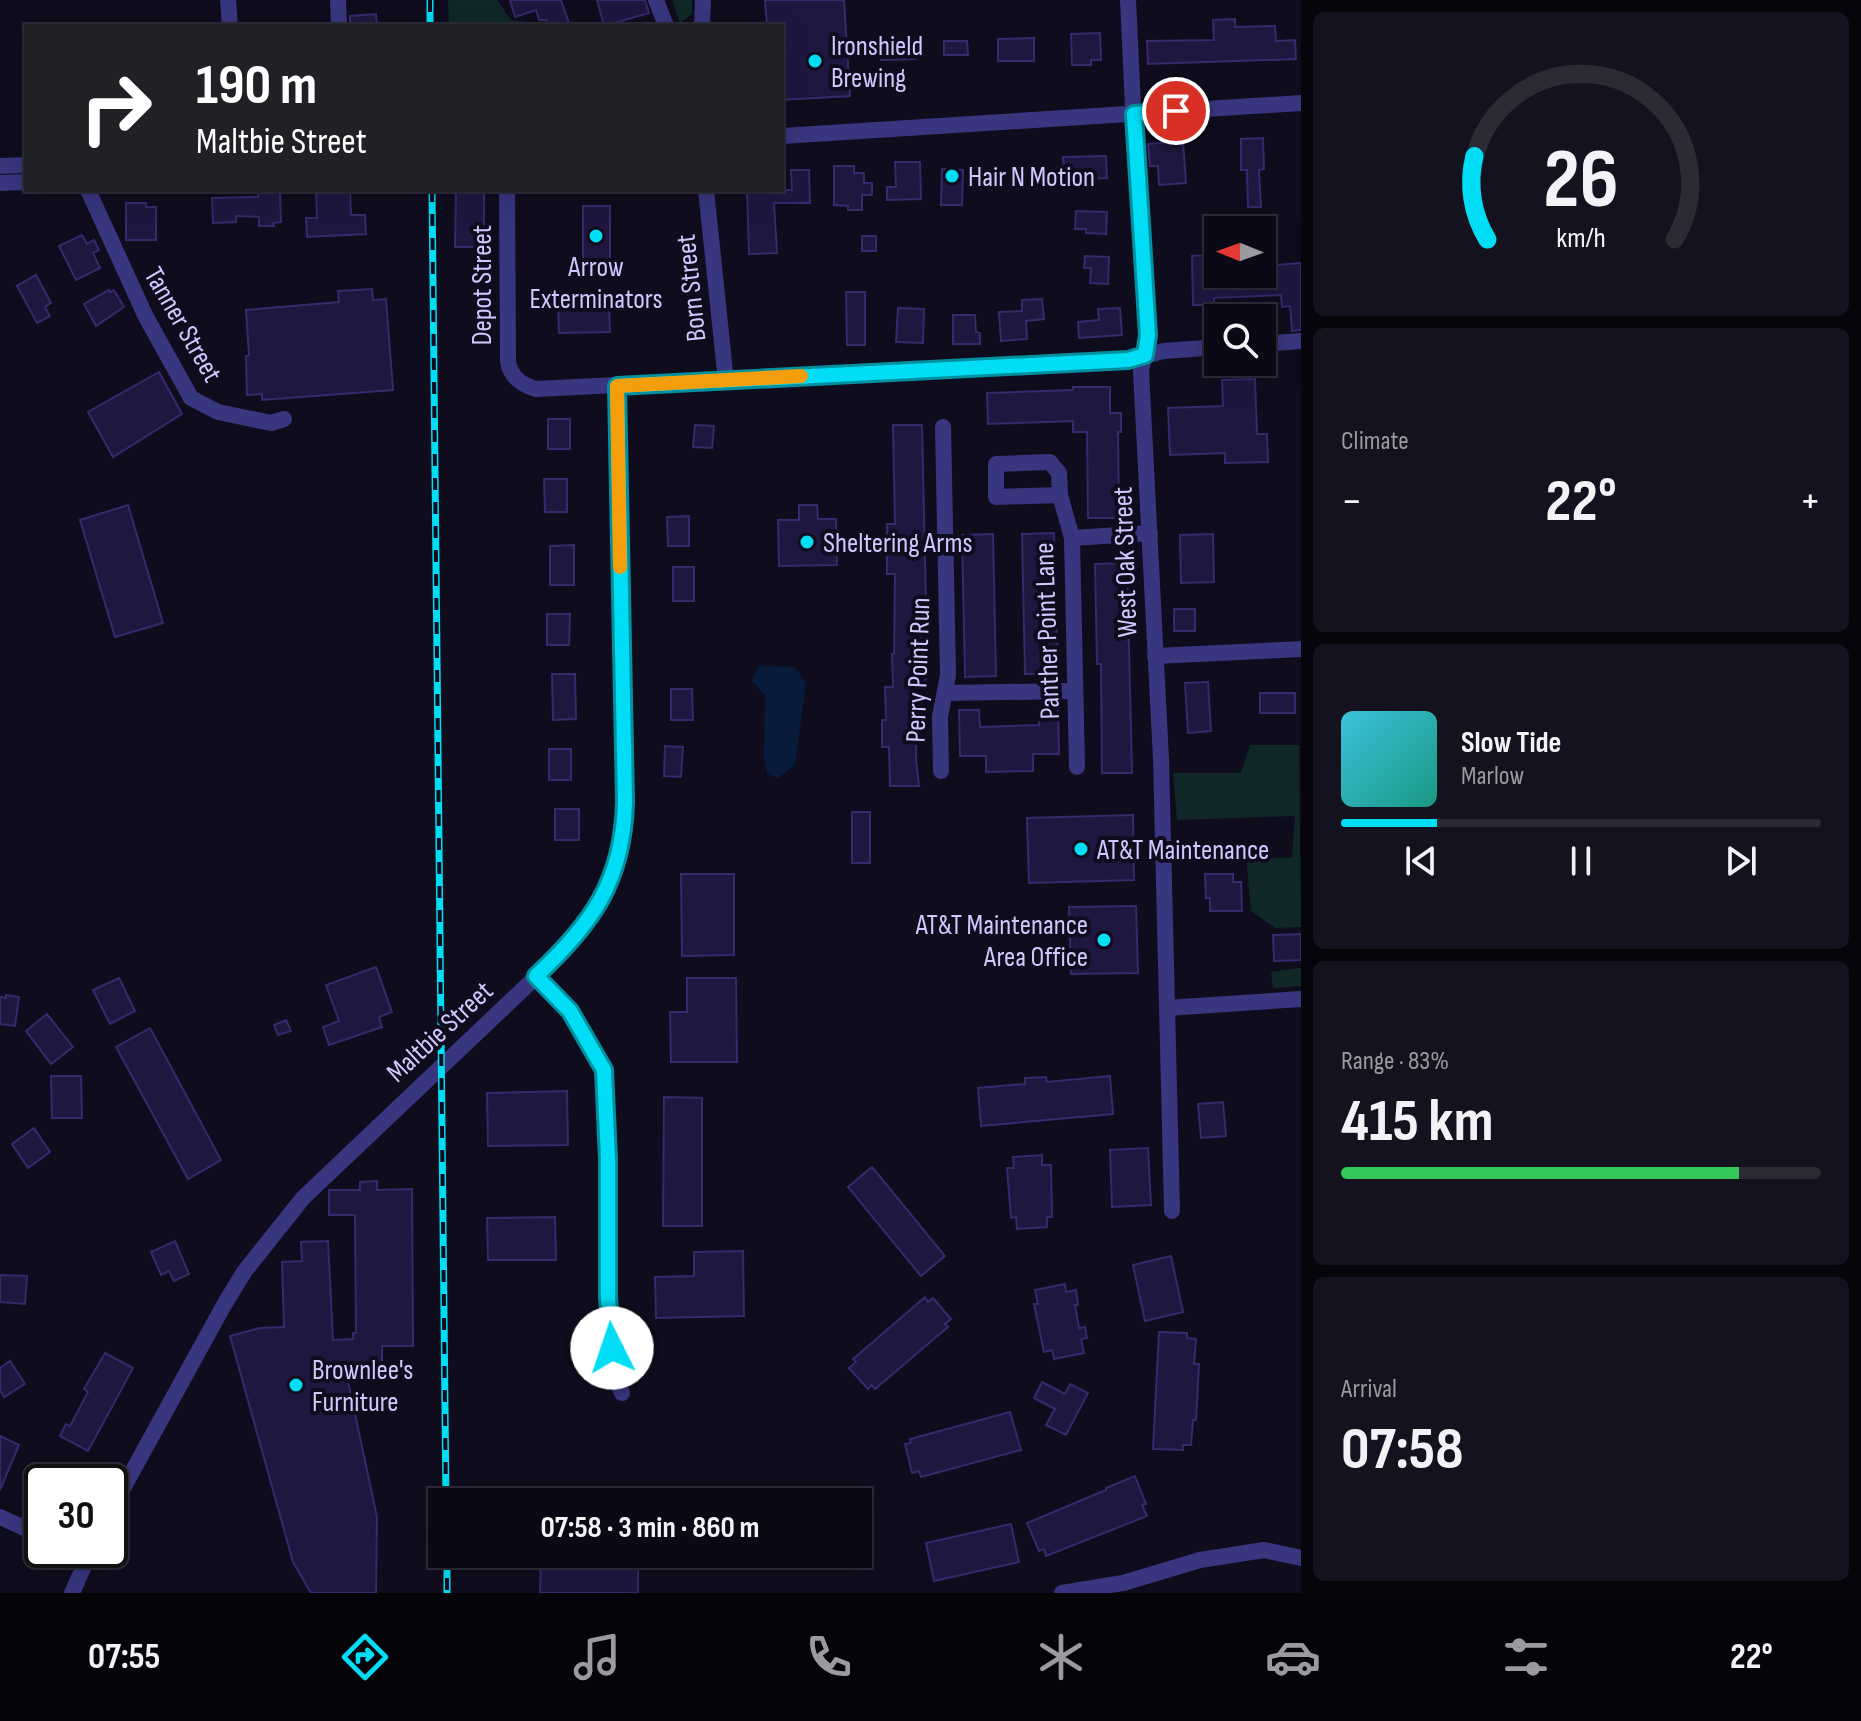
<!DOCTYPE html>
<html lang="en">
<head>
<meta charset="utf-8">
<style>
	body { margin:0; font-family:"Sofia Sans Condensed",sans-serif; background:#14121f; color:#f1f3f6; height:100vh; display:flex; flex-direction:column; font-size:30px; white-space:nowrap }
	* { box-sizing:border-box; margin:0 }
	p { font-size:26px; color:#9a9aa1 }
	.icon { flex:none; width:44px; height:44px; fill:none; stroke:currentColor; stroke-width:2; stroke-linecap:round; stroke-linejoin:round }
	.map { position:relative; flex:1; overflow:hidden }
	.side { display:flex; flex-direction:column; gap:12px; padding:12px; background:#06050c; width:560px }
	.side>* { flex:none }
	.guide { position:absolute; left:24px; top:24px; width:760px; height:168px; border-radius:0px; box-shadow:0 8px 32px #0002,0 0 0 2px #2b2a35; background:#202124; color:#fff; overflow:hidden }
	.needle { width:52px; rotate:271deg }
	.buttons { position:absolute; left:1204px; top:216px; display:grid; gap:16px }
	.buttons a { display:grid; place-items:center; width:72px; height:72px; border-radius:0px; background:#0b0916; box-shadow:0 8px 32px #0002,0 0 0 2px #2b2a35; font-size:40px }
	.speed { position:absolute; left:24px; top:1464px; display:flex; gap:16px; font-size:40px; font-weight:700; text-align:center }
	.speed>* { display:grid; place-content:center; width:104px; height:104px; border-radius:50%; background:#0b0916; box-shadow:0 8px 32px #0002,0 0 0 2px #2b2a35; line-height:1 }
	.speed .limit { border:4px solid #111; border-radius:12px; background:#fff; color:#111 }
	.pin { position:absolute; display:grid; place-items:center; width:68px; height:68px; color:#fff; margin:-34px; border:4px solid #fff; border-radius:50%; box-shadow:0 2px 8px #0007 }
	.me { position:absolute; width:88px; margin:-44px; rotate:356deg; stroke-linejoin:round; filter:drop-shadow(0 0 6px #0008) }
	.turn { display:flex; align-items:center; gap:28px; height:168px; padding:0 40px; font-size:36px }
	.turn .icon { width:104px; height:104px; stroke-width:2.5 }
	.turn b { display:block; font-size:56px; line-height:68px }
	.big { font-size:60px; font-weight:700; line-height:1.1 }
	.side .widget { flex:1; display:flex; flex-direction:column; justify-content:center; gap:12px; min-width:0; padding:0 28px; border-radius:12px; background:#14121f }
	.side .dial { align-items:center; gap:0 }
	.dial svg { height:208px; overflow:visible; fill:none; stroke:#2b2a35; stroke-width:7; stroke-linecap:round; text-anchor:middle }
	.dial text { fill:#f1f3f6; stroke:none }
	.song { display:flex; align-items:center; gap:24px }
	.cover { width:96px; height:96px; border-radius:12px; background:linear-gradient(135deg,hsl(190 70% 55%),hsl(170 70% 35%)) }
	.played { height:8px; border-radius:4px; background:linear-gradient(90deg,#00ddf4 20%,#2b2a35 20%) }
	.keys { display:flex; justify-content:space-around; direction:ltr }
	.heat { display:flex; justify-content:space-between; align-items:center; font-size:44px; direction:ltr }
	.charge { height:12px; border-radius:6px; background:linear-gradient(90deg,#34c759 83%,#2b2a35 0) }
	.trip { position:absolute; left:428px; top:1488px; width:444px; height:80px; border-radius:0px; background:#0b0916; box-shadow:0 8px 32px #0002,0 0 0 2px #2b2a35; font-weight:700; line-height:80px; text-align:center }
	.dock { display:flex; height:128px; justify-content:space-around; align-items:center; background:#040409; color:#9a9aa1 }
	.dock .icon { width:56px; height:56px }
	.dock .active { color:#00ddf4 }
	.dock b { font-size:36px; color:#f1f3f6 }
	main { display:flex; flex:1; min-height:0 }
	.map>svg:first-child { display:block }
</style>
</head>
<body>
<main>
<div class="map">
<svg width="1301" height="1593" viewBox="0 0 1301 1593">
	<rect width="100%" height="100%" fill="#0f0c1e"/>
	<g fill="#0f2827">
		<polygon points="448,0 497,0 511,20 535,23 537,26 449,26"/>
		<polygon points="672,0 692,0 692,14 680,23"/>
		<polygon points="1250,745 1299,745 1301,927 1275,928 1251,911 1246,857 1292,858 1295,816 1177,820 1173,773 1241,773"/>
		<polygon points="1301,968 1301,986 1273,988 1271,972"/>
	</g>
	<polygon fill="#081b3b" points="758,666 795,667 806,683 795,765 778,778 767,774 764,757 765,695 752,681"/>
	<g fill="#1f173f" stroke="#36296c" stroke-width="2">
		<polygon points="510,0 561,0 570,26 547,26 546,20 539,20 536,10 515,17"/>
		<polygon points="597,0 645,0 649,13 604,26"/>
		<polygon points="765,0 844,0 850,96 782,100 782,26 767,26"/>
		<polygon points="376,14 377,26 350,26 350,16"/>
		<polygon points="1235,19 1235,27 1275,26 1276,41 1295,40 1296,59 1148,64 1147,41 1214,40 1213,20"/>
		<polygon points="1100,33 1101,60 1091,60 1091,65 1072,65 1071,34"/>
		<polygon points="916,38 916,59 881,60 880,39"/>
		<polygon points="1034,38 1034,61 998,61 998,39"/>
		<polygon points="944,41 967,41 968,55 944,55"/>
		<polygon points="1263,138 1264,169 1259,170 1261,207 1248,207 1247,170 1241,170 1241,139"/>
		<polygon points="1183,141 1186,183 1159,185 1158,166 1150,166 1148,144"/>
		<polygon points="1106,156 1107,178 1075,179 1075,174 1064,175 1063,157"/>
		<polygon points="895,162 920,162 921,199 887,200 887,187 896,187"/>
		<polygon points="834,166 854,166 854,173 864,173 864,183 872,183 872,195 862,195 862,210 848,210 848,206 834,205"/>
		<polygon points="942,169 963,170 962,205 941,205"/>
		<polygon points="791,170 809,170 810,203 774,203 777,253 749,254 747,190 792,190"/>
		<polygon points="316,190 350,190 351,215 365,215 366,234 307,237 306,218 317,218"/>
		<polygon points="456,190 484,190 484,247 455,247"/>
		<polygon points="258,192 280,192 281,222 273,223 274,226 259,226 259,217 236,216 236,222 213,223 212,198 258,197"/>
		<polygon points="126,203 146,203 146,207 156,207 156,240 126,240"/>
		<rect x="583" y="206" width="27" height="60"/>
		<polygon points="1076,211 1107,212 1106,234 1086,233 1086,229 1075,229"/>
		<polygon points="82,235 87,244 94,240 99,250 93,253 100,268 76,280 59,246"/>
		<rect x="862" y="236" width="14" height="15"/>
		<polygon points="1208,255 1208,274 1262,274 1262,266 1301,263 1301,330 1292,331 1290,306 1282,307 1281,295 1214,298 1214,305 1193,305 1192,256"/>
		<polygon points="1085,256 1109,257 1108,284 1090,283 1091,268 1084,268"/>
		<polygon points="36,275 51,303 45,307 50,316 37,323 17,286"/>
		<polygon points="372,289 373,300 386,299 393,390 262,400 262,394 247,395 246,356 249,355 246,310 339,302 338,291"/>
		<polygon points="109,290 110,292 114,290 124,307 96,326 84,304"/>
		<polygon points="846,292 865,292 865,345 847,345"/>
		<polygon points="1042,299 1044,319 1026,321 1027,339 1001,341 999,312 1022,311 1022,300"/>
		<polygon points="609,303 610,332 559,333 558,304"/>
		<polygon points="898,308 924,309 923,343 896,342"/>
		<polygon points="1120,308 1122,335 1079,338 1078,322 1099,320 1098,309"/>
		<polygon points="953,315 975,315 976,332 980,333 980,344 953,344"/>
		<polygon points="159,372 182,414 113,457 88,412"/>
		<polygon points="1255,379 1257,434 1267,434 1268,462 1225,463 1225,453 1170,455 1168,408 1223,406 1222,380"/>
		<polygon points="1073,387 1110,387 1110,413 1121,413 1121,432 1118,432 1119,518 1088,518 1087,432 1073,432 1073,421 988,424 987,393 1073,390"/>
		<rect x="548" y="419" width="22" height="30"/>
		<polygon points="695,425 714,426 712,448 693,447"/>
		<polygon points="893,425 922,425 927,648 926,681 917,681 916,760 919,786 890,786 889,747 882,747 882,720 886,720 885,687 893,687 892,654 894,654 895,574 887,574 887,524 895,524"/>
		<polygon points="544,479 567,479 567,512 545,512"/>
		<polygon points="128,505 163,623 115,637 80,520"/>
		<polygon points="799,505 817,505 818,519 836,519 837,565 779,566 778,520 799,520"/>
		<polygon points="689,516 689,546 668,546 667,517"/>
		<polygon points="1054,533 1058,674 1025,674 1022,534"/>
		<polygon points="993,534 996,676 965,677 962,535"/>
		<polygon points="1213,534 1214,582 1181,583 1180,535"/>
		<polygon points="574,545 574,585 550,585 550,546"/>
		<polygon points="1127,563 1132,773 1102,773 1101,664 1097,664 1095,564"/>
		<rect x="673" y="567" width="21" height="34"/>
		<rect x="1174" y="609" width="21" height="22"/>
		<polygon points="547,614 570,614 569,645 547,645"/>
		<polygon points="552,674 575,674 576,719 553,720"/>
		<polygon points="1208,682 1211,731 1188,733 1185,683"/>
		<polygon points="671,689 692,689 693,720 671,720"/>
		<rect x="1260" y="693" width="35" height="20"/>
		<polygon points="1039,708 1058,708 1059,754 1033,754 1033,771 986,772 986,756 960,756 959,710 979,710 980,727 1012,726 1039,725"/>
		<polygon points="665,746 683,747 681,777 664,776"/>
		<rect x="549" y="749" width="22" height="31"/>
		<rect x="555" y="809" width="24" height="31"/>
		<rect x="852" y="812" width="18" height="51"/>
		<polygon points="1133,815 1134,880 1029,883 1027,818"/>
		<polygon points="681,874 734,874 734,955 682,956"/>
		<polygon points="1205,874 1233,874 1233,882 1241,882 1242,911 1210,911 1210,898 1206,898"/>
		<polygon points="1136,906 1138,973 1071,974 1069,907"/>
		<polygon points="1301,934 1301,960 1274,961 1273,935"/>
		<polygon points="376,967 392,1012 379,1017 382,1027 329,1045 323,1027 339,1021 326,985"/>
		<polygon points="119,978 135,1011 110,1024 93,990"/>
		<polygon points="687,978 736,978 737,1062 671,1062 670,1012 687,1012"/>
		<polygon points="6,995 19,997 15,1026 0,1024 0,997 6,998"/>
		<polygon points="47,1014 73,1047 51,1064 26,1031"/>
		<polygon points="286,1020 291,1031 278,1035 274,1025"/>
		<polygon points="150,1028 221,1160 188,1179 116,1047"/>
		<polygon points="51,1076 81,1076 82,1118 52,1118"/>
		<polygon points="1110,1076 1113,1114 981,1126 978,1088 1025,1084 1025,1078 1046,1077 1047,1082"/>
		<polygon points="567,1091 568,1145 488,1146 487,1093"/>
		<polygon points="664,1097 702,1098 702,1226 663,1226"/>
		<polygon points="1223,1102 1226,1136 1201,1138 1198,1104"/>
		<polygon points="34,1128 50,1152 28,1168 12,1144"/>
		<polygon points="1148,1148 1151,1205 1112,1207 1110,1150"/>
		<polygon points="1042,1155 1042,1165 1051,1165 1052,1217 1047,1217 1047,1227 1017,1229 1016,1217 1011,1218 1007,1168 1014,1168 1013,1157"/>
		<polygon points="872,1167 945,1256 921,1276 848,1187"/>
		<polygon points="377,1181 377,1190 412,1189 413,1346 382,1346 382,1372 348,1381 377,1517 376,1593 311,1593 293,1562 230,1336 260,1328 284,1327 282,1262 302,1261 301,1242 328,1241 333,1340 353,1339 353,1333 356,1333 355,1215 329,1215 329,1190 360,1190 360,1182"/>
		<polygon points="555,1217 556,1260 488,1260 487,1218"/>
		<polygon points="175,1241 189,1274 174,1281 169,1271 161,1275 151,1252"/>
		<polygon points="743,1251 744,1316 656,1318 655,1277 694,1276 694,1252"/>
		<polygon points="1171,1256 1183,1312 1145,1321 1133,1265"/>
		<polygon points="0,1275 27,1276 25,1304 0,1302"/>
		<polygon points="1065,1284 1066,1292 1076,1290 1078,1305 1075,1305 1079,1328 1085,1327 1087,1338 1081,1339 1084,1353 1054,1359 1052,1350 1044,1352 1034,1304 1038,1304 1035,1290"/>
		<polygon points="925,1297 928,1302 933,1298 951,1319 945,1324 948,1327 875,1389 872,1385 868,1389 849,1368 856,1362 853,1359"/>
		<polygon points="1159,1332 1187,1333 1187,1338 1196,1339 1194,1364 1199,1364 1196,1420 1193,1420 1191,1445 1183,1445 1183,1450 1153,1449"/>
		<polygon points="105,1353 133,1368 88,1451 60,1436 66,1424 70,1426 88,1392 84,1389"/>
		<polygon points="10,1361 25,1384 4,1397 0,1390 0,1368"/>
		<polygon points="1042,1382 1065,1394 1070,1384 1088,1393 1066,1435 1046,1425 1055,1409 1034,1398"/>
		<polygon points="1010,1412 1021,1450 921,1477 919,1471 912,1473 905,1444 911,1443 910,1439"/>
		<polygon points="0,1436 19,1445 0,1490"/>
		<polygon points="51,1467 84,1482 45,1482"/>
		<polygon points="1135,1476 1146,1504 1142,1505 1147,1516 1046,1556 1044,1549 1039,1551 1027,1523 1106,1490 1106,1488"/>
		<polygon points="682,1488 706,1488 707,1502 682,1502"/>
		<polygon points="1011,1524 1019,1562 934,1581 926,1543"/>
		<polygon points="551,1554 638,1554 638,1593 540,1593 541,1558 551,1559"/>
	</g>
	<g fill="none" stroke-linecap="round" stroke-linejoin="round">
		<g stroke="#38367e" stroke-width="16">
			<polyline points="228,0 230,26"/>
			<polyline points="338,0 339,26"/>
			<polyline points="656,0 666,26"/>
			<polyline points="1128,0 1134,129 1148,335 1141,371 1161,759 1172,1211"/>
			<polyline points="702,26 703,0"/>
			<polyline points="782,136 1301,103"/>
			<polyline points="0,166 26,165"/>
			<polyline points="0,183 26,182"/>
			<polyline points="88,190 146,317 191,398 218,412 271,423 284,419"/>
			<path d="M 507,190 L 508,362 C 511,378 522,385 536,389 L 1128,360 L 1164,351 L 1218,347"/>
			<polyline points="706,190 726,381"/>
			<polyline points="1262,344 1301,341"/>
			<polyline points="1060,495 1059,473 1050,462 996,464 996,497 1060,495 1072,538 1077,767"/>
			<polyline points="1072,538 1150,533"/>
			<polyline points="1155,656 1301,649"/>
			<polyline points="945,693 1074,691"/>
			<polyline points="941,771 940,717 948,675 943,427"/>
			<polyline points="536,976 570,1011 604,1070 608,1159 608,1297 614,1373 622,1393"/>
			<polyline points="1167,1008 1301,999"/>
			<path d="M 110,1512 L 224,1305 L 244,1272 L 303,1198 L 558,956 C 603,908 623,869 625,802 L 617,386"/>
			<polyline points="0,1517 42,1536"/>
			<polyline points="71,1550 87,1557"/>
			<polyline points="72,1593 91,1550"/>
			<polyline points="1062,1593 1123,1583 1200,1560 1264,1550 1301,1558"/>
		</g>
		<defs>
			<g id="rail">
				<polyline points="430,0 430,26"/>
				<polyline points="432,190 446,1502"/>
				<polyline points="447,1554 447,1593"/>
			</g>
		</defs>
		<use href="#rail" stroke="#00ddf4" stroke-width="7"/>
		<use href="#rail" stroke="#0f0c1e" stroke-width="4" stroke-dasharray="12" stroke-linecap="butt"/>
	</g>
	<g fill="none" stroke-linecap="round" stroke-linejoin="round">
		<defs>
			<path id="route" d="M 612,1348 L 608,1297 L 608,1159 L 604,1070 L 570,1011 L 536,976 C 592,924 623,881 625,802 L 617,386 L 1128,360 L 1145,355 L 1148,335 L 1134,114 L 1176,111"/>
		</defs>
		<use href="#route" stroke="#00909f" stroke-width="20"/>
		<use href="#route" stroke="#00ddf4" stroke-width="14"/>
		<polyline stroke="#f59e0b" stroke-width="14" points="620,567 617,386 801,376"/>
	</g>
	<g fill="#00ddf4" stroke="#0f0c1e" stroke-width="3">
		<circle cx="815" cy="61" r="8"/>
		<circle cx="952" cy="176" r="8"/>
		<circle cx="596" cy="236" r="8"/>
		<circle cx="807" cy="542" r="8"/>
		<circle cx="1081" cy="849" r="8"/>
		<circle cx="1104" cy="940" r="8"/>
		<circle cx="296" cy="1385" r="8"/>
	</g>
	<g text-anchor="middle" stroke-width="8" stroke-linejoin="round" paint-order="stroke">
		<g font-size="28" fill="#cec9ff" stroke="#0f0c1e" text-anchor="start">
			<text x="831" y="55">Ironshield<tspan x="831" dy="32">Brewing</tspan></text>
			<text x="968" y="186">Hair N Motion</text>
			<text x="596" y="276" text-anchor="middle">Arrow<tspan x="596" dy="32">Exterminators</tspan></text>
			<text x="823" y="552">Sheltering Arms</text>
			<text x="1097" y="859">AT&amp;T Maintenance</text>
			<text x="1088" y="934" text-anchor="end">AT&amp;T Maintenance<tspan x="1088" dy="32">Area Office</tspan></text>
			<text x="312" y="1379">Brownlee's<tspan x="312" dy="32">Furniture</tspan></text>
		</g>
		<g font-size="28" fill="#cec9ff" stroke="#0f0c1e">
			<text transform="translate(481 285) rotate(-90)" y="10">Depot Street</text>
			<text transform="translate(690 288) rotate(-96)" y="10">Born Street</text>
			<text transform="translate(184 324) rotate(60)" y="10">Tanner Street</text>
			<text transform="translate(1124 562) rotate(-92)" y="10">West Oak Street</text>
			<text transform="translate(1046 631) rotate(-92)" y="10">Panther Point Lane</text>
			<text transform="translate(917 670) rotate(-88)" y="10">Perry Point Run</text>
			<text transform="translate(439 1031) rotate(-43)" y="10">Maltbie Street</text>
		</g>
	</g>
</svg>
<div class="buttons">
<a><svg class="needle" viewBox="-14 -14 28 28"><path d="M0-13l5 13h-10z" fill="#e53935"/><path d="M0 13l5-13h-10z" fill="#9a9aa1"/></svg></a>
<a><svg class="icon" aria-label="search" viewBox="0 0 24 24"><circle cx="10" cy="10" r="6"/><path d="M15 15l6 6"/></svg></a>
</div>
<div class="speed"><div class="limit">30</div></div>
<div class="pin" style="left:1176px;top:111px;background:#d93025"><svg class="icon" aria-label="arrive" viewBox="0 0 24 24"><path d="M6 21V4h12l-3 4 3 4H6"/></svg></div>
<svg class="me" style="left:612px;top:1348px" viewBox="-20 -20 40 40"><circle r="19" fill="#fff"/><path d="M0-13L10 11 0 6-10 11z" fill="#00ddf4"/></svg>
<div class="trip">07:58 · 3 min · 860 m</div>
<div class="guide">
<div class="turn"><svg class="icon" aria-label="right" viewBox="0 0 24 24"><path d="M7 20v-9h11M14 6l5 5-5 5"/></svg><div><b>190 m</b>Maltbie Street</div></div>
</div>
</div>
<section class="side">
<div class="widget dial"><svg viewBox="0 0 100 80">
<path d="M14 69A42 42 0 1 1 86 69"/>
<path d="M14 69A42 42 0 0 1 9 37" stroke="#00ddf4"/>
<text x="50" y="56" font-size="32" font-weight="700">26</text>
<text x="50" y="72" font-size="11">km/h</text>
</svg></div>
<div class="widget"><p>Climate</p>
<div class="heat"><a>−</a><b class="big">22°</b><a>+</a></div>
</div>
<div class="widget">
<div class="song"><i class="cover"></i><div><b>Slow Tide</b><p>Marlow</p></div></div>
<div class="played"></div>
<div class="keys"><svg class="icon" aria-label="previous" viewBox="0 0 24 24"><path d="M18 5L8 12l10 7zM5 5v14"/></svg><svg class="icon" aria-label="pause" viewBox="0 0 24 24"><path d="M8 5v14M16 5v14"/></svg><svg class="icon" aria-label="next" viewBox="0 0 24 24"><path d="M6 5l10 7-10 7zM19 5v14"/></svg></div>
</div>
<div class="widget"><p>Range · 83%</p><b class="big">415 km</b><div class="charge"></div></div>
<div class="widget"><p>Arrival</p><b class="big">07:58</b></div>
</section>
</main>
<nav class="dock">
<b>07:55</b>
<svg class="icon active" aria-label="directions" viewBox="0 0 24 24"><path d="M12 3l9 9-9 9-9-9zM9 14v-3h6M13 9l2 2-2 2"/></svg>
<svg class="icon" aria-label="music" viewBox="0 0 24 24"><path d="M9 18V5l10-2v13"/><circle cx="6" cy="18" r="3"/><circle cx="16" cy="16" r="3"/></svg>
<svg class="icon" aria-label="phone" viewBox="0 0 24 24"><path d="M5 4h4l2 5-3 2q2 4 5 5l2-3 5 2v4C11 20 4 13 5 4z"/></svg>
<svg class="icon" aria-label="climate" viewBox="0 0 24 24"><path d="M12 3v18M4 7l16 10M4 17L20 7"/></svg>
<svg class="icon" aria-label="car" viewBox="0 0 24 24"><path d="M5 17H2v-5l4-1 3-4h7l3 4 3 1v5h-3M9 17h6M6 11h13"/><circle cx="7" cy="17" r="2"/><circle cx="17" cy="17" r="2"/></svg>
<svg class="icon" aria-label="filters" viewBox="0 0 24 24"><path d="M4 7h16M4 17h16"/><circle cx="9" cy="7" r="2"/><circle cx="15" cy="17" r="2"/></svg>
<b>22°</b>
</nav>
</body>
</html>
